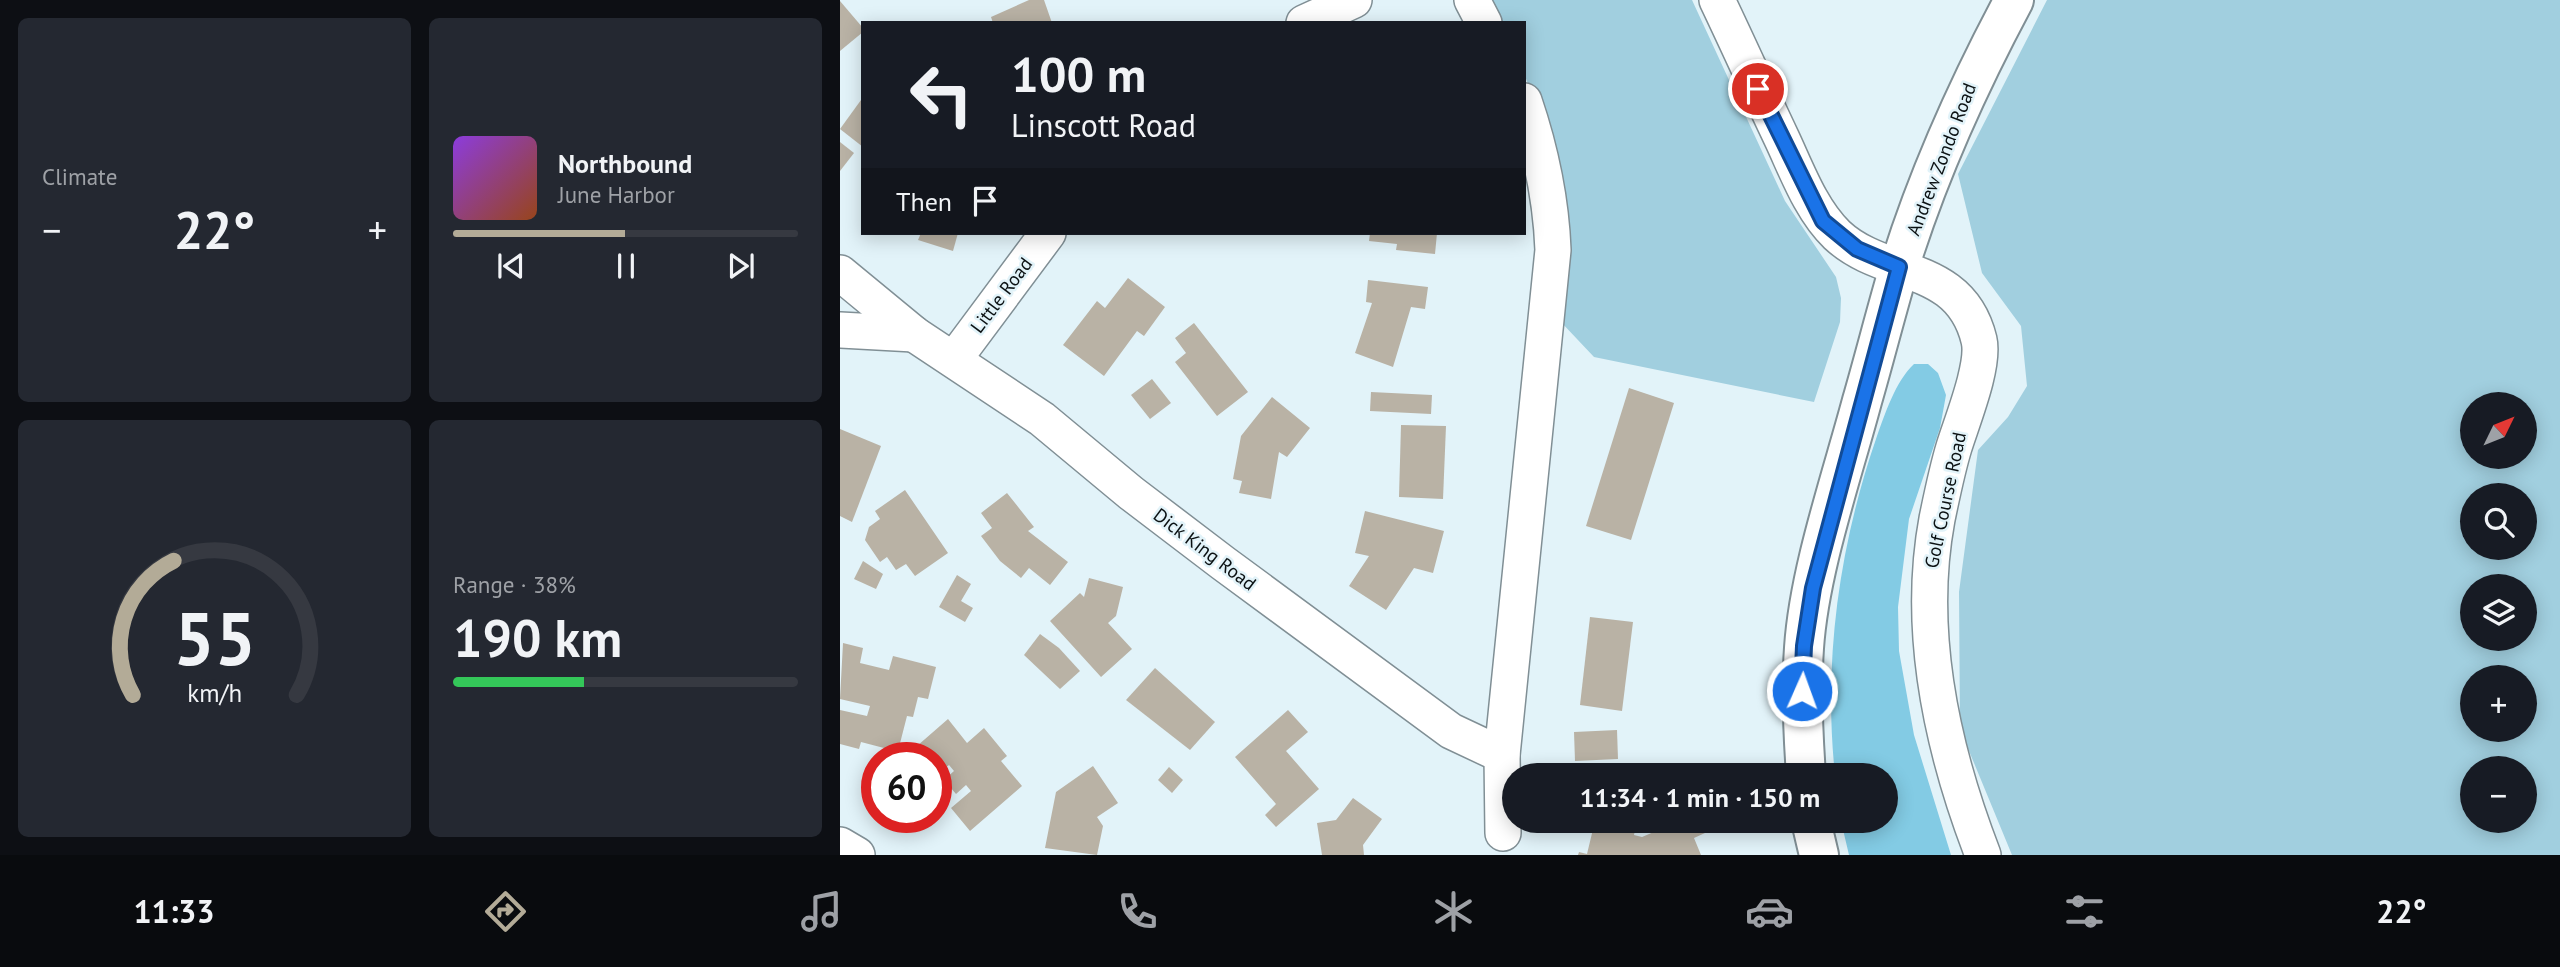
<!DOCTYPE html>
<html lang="en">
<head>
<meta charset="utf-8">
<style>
	body { margin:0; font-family:"PT Sans",sans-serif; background:#242831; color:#f1f3f6; height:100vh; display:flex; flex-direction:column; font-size:26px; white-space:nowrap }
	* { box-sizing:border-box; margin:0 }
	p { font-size:23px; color:#9ea1a6 }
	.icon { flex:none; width:38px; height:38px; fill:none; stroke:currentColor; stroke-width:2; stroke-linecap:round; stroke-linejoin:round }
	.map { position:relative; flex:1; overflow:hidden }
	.side { display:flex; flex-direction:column; gap:18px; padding:18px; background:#0d0f14; width:840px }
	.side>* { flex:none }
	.banner { position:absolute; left:21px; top:21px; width:665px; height:214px; border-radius:0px; box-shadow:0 4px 18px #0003; background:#171b24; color:#f1f3f6; overflow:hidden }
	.needle { width:46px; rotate:47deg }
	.tools { position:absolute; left:1620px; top:392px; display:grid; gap:14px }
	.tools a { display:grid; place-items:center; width:77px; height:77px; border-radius:50%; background:#171b24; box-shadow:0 4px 18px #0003; font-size:35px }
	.speed { position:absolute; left:21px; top:742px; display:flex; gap:14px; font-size:35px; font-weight:700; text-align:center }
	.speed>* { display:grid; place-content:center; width:91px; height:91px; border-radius:50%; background:#171b24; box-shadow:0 4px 18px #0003; line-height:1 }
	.speed .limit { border:10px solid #d22; background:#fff; color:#111 }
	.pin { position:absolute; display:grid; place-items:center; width:60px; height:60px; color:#fff; margin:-30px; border:4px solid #fff; border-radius:50%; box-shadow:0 2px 7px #0007 }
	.me { position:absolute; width:77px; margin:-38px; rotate:2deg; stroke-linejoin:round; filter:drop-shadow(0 0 5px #0008) }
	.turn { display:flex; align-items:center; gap:24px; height:147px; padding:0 35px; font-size:32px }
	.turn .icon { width:91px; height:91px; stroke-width:2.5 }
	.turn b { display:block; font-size:49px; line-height:60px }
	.then { display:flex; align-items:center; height:66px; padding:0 35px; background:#0003; gap:14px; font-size:26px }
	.big { font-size:52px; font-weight:700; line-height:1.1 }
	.side .widget { flex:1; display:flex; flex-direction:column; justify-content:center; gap:10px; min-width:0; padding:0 24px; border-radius:10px; background:#242831 }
	.side .dial { align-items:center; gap:0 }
	.dial svg { height:182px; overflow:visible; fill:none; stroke:#363941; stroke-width:7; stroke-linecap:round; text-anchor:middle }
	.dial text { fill:#f1f3f6; stroke:none }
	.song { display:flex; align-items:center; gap:21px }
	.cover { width:84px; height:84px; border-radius:10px; background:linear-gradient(135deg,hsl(270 70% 55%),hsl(20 70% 35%)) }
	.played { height:7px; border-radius:4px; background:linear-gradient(90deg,#b3ab97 50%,#363941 50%) }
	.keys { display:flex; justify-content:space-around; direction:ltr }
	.heat { display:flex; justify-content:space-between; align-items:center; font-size:38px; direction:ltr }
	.charge { height:10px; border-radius:5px; background:linear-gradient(90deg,#34c759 38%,#363941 0) }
	.side .tiles { flex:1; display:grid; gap:18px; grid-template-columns:repeat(2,1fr) }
	.trip { position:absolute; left:662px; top:763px; width:396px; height:70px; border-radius:35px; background:#171b24; box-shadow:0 4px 18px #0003; font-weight:700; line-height:70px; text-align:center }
	.menu { display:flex; height:112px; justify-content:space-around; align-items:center; background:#090b0e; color:#9ea1a6 }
	.menu .icon { width:49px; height:49px }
	.menu .on { color:#b3ab97 }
	.menu b { font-size:32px; color:#f1f3f6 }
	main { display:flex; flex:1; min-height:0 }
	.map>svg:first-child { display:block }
</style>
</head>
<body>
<main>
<section class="side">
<div class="tiles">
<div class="widget"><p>Climate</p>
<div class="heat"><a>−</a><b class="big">22°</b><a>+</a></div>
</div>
<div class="widget">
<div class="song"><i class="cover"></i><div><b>Northbound</b><p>June Harbor</p></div></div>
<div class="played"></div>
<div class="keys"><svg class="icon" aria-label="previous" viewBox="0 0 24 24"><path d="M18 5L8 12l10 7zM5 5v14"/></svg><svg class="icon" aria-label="pause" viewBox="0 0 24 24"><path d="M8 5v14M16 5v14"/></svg><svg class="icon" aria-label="next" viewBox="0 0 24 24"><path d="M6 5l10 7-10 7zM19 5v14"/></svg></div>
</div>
<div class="widget dial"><svg viewBox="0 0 100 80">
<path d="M14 69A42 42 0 1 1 86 69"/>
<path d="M14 69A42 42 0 0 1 32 10" stroke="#b3ab97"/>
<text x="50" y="56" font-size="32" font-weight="700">55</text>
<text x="50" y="72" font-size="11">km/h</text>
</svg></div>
<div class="widget"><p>Range · 38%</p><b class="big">190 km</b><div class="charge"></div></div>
</div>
</section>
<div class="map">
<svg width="1720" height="855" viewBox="0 0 1720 855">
	<rect width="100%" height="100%" fill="#e2f3f9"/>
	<g fill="#a1cfdf" fill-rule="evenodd">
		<polygon points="645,0 852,0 945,201 996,277 1001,298 1000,322 974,402 754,357 720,321 709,134 684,74 684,23 657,23"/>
		<path d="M 1207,0 L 1720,0 L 1720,855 L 1172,855 L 1120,729 L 1119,592 L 1138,450 L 1168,417 L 1187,386 L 1181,326 L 1142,273 L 1118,174 ZM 1633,404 L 1685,404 L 1685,457 L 1633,457 ZM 1633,495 L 1685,495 L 1685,548 L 1633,548 ZM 1633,586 L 1685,586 L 1685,639 L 1633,639 ZM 1633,677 L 1685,677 L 1685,730 L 1633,730 ZM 1633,768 L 1685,768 L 1685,821 L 1633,821 Z"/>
	</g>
	<path fill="#83cbe4" d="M 1074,364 L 1088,364 L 1098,373 L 1106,395 L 1100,428 L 1069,519 L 1058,607 L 1059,651 L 1074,735 L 1111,855 L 1009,855 L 1001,821 L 1045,821 L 1045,775 L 995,775 C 983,661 999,547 1036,439 C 1045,414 1055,382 1074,364 Z"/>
	<g fill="#b9b2a5">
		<polygon points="189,0 204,0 212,23 153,23 151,17"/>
		<polygon points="0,1 23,28 23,32 0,51"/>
		<polygon points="21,100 23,101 23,147 0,129"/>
		<polygon points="0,142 14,153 0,171"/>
		<polygon points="81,233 118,233 113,251 78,240"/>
		<polygon points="530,233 597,233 595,254 556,250 557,244 529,241"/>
		<polygon points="288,278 325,307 304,336 297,331 264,376 223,345 257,301 265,308"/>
		<polygon points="528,280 588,287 585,309 571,307 553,367 515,353 531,306 532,303 526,302"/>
		<polygon points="354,323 408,392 377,416 335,362 346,353 335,338"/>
		<polygon points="312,379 331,403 310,419 291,395"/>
		<polygon points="789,388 834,403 791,540 746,526"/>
		<polygon points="531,392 592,395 591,414 530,411"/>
		<polygon points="432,397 470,428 447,457 439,452 431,499 399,493 402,481 393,479 401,436"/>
		<polygon points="561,425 606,426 603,499 559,497"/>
		<polygon points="0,429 41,446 12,522 0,516"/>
		<polygon points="65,490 108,553 75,576 66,564 56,570 47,557 40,562 25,540 29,527 40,519 35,511"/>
		<polygon points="167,493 194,527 188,531 228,562 210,585 189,568 181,578 160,561 141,536 152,528 141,513"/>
		<polygon points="525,511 604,531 593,573 574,568 546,610 509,586 529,556 515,553"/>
		<polygon points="23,561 43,574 36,589 14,579"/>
		<polygon points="117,575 131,584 121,601 133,608 125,622 99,607"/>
		<polygon points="249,578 283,587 276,616 268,623 292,649 261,677 210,621 240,593 244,597"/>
		<polygon points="750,617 793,622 782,711 740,705"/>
		<polygon points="200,634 219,648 240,671 220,689 184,655"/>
		<polygon points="3,643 23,648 20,663 49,670 53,656 96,667 88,699 78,697 73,717 67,716 57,755 43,751 44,748 21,742 19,749 0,744 0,710 27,716 30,706 0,699"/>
		<polygon points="315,668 375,722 350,750 286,700"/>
		<polygon points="448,710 468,732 446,751 479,789 436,827 425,815 436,804 395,757"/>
		<polygon points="108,719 127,743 144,728 167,756 161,761 182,786 130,831 111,808 131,791 126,785 116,794 104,780 114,771 109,765 96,776 96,758 71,758 77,746"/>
		<polygon points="777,730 778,759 735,761 734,732"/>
		<polygon points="253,766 278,803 257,817 263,826 257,855 205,848 216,792"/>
		<polygon points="329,767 343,780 332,793 318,780"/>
		<polygon points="513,798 542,819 523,845 524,855 482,855 477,823 496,820"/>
		<polygon points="747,821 797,821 794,835 802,837 835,823 834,821 859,821 865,833 854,838 861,855 738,855 739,852 747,854 754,825"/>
	</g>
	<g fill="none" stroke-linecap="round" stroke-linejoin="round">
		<defs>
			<g id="minor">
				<polyline points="632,0 644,23"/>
				<path d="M 877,0 C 899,46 920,93 942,139 C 957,171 971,210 997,235 C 1044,279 1120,262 1139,340 C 1145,365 1122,421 1114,447 C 1107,470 1102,495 1097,519 C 1076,632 1102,749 1143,855"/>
				<polyline points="464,23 514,0"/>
				<polyline points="0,273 74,334 202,419 291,493 383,563 611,731 662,755"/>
				<polyline points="0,330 74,334"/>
				<polyline points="115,358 208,233"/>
				<path d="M 663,833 L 662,755 L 713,250 C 711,198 701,151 684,101"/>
				<polyline points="0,845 17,855"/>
			</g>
			<g id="primary">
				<path d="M 966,775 C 963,733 961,691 964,648 C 969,571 1002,476 1022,401 C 1035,356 1046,312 1059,268 C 1088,174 1128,86 1174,0"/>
				<polyline points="971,821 979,855"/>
			</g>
		</defs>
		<use href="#minor" stroke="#808f95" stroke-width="38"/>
		<use href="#primary" stroke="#808f95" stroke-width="42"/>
		<use href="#minor" stroke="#fff" stroke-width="35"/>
		<use href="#primary" stroke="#fff" stroke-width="38"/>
	</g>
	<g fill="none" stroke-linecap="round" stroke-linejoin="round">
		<defs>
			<polyline id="route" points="918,89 983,221 1017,249 1059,267 973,588 964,646 962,691"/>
		</defs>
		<use href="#route" stroke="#114b97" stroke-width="18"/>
		<use href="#route" stroke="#1a73e8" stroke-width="12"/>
	</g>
	<g text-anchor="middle" stroke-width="5" stroke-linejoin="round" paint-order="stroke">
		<g font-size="19" fill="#0b1113" stroke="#e2f3f9">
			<text transform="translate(1101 159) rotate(-69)" y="7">Andrew Zondo Road</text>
			<text transform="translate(161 295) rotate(-53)" y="7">Little Road</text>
			<text transform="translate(1105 500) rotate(-78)" y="7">Golf Course Road</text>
			<text transform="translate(365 549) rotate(37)" y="7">Dick King Road</text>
		</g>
	</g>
</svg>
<div class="tools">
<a><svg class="needle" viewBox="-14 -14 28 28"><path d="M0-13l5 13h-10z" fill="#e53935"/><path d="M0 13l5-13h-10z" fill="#9ea1a6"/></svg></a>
<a><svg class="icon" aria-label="search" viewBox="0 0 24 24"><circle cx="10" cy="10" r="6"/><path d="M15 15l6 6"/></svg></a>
<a><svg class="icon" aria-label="layers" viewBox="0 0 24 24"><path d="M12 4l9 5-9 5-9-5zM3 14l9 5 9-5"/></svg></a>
<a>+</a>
<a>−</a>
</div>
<div class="speed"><div class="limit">60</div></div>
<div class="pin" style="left:918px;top:89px;background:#d93025"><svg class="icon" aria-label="arrive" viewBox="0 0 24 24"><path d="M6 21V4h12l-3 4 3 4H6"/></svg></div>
<svg class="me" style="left:962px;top:691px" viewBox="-20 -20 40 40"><circle r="17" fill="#1a73e8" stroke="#fff" stroke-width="3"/><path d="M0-11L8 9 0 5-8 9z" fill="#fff"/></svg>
<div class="trip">11:34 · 1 min · 150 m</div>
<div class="banner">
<div class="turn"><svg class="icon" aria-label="left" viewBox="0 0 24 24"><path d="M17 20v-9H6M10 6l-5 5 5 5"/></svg><div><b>100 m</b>Linscott Road</div></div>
<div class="then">Then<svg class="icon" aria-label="arrive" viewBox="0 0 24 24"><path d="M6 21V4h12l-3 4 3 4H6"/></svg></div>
</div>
</div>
</main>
<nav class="menu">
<b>11:33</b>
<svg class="icon on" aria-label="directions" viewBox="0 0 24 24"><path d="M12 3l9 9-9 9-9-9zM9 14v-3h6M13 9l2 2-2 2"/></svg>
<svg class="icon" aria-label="music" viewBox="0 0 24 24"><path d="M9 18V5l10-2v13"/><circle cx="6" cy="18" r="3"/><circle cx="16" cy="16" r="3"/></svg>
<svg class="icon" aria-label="phone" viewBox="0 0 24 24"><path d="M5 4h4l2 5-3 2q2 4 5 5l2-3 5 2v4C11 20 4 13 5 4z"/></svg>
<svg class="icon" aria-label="climate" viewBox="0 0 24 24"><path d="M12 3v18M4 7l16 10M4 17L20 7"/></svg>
<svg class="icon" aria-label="car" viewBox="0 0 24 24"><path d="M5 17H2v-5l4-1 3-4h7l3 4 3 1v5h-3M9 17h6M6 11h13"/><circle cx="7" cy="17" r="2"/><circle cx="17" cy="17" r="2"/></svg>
<svg class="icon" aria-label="filters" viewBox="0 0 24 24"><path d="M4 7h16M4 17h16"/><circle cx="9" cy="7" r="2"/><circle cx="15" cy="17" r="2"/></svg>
<b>22°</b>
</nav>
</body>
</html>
